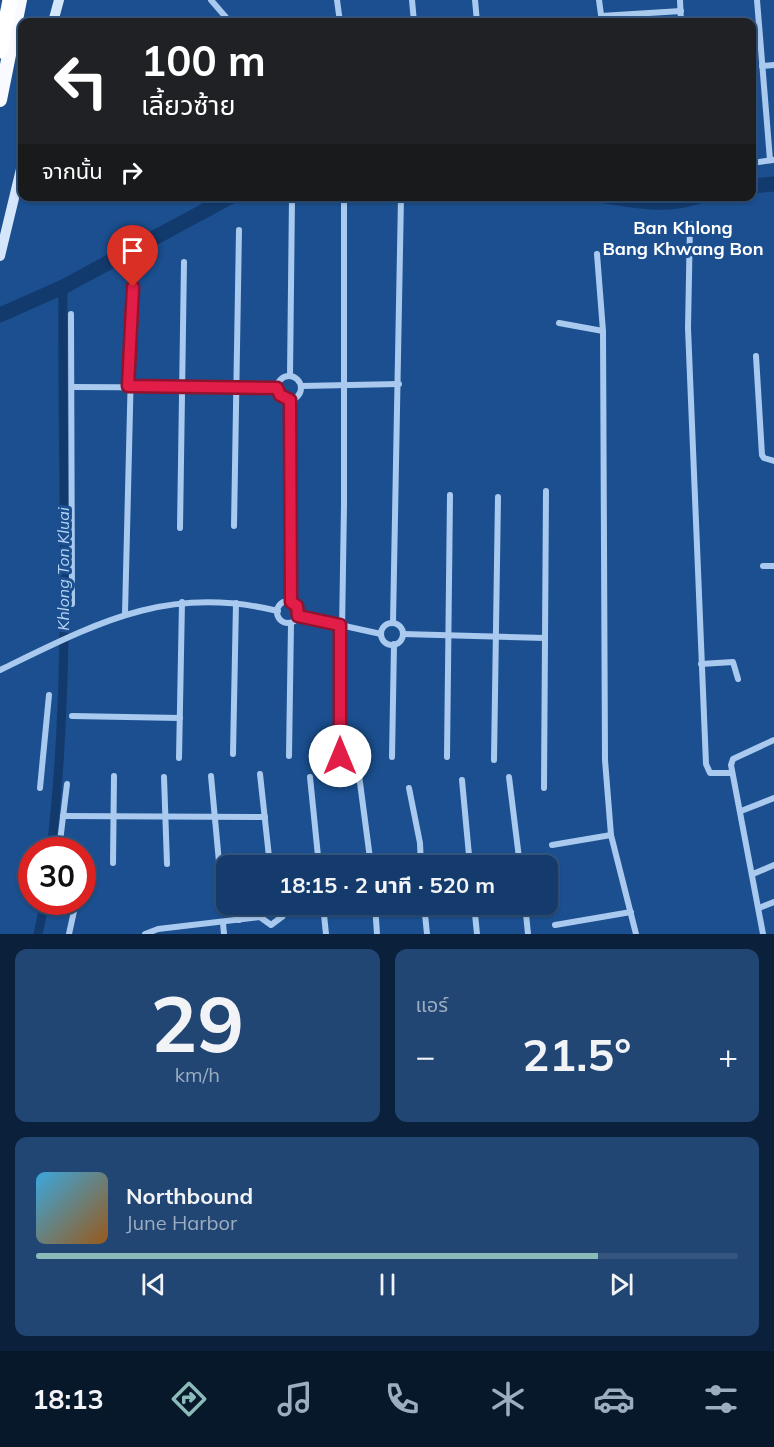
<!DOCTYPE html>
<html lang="th">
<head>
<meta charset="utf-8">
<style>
	body { margin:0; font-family:Mulish,"Noto Sans Thai",sans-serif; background:#214673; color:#f1f3f6; height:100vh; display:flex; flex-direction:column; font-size:22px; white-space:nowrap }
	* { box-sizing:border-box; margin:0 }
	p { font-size:20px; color:#9dadc1 }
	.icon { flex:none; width:33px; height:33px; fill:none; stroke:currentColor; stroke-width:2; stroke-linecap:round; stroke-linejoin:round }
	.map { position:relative; height:934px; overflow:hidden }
	.panel { display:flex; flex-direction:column; gap:15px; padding:15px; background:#0b203b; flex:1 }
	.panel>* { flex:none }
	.top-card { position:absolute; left:18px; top:18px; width:738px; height:183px; border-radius:12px; box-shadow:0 2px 4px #0004,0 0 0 2px #33557e; background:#202124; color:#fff; overflow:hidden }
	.speed { position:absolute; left:18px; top:837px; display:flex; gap:12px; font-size:30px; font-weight:700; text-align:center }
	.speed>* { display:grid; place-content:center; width:78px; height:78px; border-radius:50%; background:#143b6b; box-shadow:0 2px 4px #0004,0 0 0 2px #33557e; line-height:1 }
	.speed .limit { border:9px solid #d22; background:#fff; color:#111 }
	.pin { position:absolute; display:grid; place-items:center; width:51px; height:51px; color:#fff; margin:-62px -26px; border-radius:50% 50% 50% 0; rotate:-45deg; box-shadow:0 0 6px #0007 }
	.pin .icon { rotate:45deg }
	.me { position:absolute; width:66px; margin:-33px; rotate:0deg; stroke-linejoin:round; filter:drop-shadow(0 0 4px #0008) }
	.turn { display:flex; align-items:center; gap:21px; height:126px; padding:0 24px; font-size:27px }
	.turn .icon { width:78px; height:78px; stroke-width:2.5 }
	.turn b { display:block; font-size:42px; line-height:51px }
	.then { display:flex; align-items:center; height:57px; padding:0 24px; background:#0003; gap:12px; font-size:22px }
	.big { font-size:45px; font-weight:700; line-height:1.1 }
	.panel .card { flex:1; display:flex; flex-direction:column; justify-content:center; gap:9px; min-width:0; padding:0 21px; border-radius:12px; background:#214673 }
	.panel .dial { align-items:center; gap:0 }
	.dial b { font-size:78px; line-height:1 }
	.song { display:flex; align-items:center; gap:18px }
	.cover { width:72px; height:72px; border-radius:9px; background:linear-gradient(135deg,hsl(200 70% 55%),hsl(30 70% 35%)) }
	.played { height:6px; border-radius:3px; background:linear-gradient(90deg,#8bbbb9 80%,#33557e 80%) }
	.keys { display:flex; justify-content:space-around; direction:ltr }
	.heat { display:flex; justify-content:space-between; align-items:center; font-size:33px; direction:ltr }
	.panel .tiles { flex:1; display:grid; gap:15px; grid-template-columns:1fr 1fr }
	.card:last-child { grid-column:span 2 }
	.trip { position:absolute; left:216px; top:855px; width:342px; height:60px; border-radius:12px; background:#143b6b; box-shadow:0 2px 4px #0004,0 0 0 2px #33557e; font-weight:700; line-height:60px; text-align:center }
	.menu { display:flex; height:96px; justify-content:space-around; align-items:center; background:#08182b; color:#9dadc1 }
	.menu .icon { width:42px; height:42px }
	.menu .active { color:#8bbbb9 }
	.menu b { font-size:27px; color:#f1f3f6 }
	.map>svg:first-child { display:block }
</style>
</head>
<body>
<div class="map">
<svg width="774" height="934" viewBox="0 0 774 934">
	<rect width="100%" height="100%" fill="#1b4f8f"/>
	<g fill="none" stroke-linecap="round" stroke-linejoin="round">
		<g stroke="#123a6d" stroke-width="9">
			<path d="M 51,850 C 73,665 61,474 63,287"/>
			<polyline points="38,934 45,902"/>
		</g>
		<g stroke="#123a6d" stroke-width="15">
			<polyline points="752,186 774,184"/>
			<path d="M 606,196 C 640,201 665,207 699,196"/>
			<polyline points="0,315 63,287 232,196"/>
		</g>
		<g stroke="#a9c9ee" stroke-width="6">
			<polyline points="211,0 230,22"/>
			<polyline points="337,0 340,22"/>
			<polyline points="412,0 414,22"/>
			<polyline points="475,0 477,22"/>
			<polyline points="599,0 602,22"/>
			<polyline points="680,0 681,22"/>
			<polyline points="757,0 770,160"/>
			<polyline points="601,16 681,11"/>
			<polyline points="762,66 774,65"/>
			<polyline points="752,163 773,160"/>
			<polyline points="690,224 688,328 706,764 710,773 731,773"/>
			<polyline points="597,254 603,331 605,760 611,835 636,934"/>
			<polyline points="71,314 72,604"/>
			<polyline points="559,323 603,331"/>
			<polyline points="756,356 762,455 764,458 774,461"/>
			<polyline points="290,376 292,197"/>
			<circle cx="289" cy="388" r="12"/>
			<polyline points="301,386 399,384"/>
			<polyline points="72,387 277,388"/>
			<polyline points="290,400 291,602"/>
			<polyline points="234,526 239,230"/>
			<polyline points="180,528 184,262"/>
			<polyline points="763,566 774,566"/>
			<circle cx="288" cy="612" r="11"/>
			<polyline points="125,614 133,287"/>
			<polyline points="299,616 381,634"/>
			<polyline points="393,623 401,197"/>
			<circle cx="392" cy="634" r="11"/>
			<polyline points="403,634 545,638"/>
			<polyline points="701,664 733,662 738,679"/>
			<path d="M 0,670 C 97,623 167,584 278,611"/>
			<polyline points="72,716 180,718"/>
			<polyline points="233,754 236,603"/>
			<polyline points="289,756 291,623"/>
			<polyline points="340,757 344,505 344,197"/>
			<polyline points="392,757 394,644"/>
			<polyline points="447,757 450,495"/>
			<polyline points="179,758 182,602"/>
			<polyline points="494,760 498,497"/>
			<polyline points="260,774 270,866"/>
			<polyline points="359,775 371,866"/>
			<polyline points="211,776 219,862"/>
			<polyline points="164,777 167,864"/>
			<polyline points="310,777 319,866"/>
			<polyline points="509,777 520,866"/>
			<polyline points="462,780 470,866"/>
			<polyline points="40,788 49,695"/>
			<polyline points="409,788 420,843 421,866"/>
			<polyline points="544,788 546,491"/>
			<polyline points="741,811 774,798"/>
			<polyline points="63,816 265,817"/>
			<polyline points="552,845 611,835"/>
			<polyline points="59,850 67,784"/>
			<polyline points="113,863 114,776"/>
			<polyline points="753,874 774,865"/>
			<polyline points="238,904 239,920"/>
			<polyline points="262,904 260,917 271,925 283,916 280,904"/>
			<polyline points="375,904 377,934"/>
			<polyline points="424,904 427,934"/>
			<polyline points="474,904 477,934"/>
			<polyline points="525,904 528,934"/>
			<polyline points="323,905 326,934"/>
			<polyline points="759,908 774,902"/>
			<polyline points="283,911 363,904"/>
			<polyline points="223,923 224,934"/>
			<polyline points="555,925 631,912"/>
			<polyline points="69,934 76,902"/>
			<polyline points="145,934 158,929 260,917"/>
			<polyline points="763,934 731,765 733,759 774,740"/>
		</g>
		<g stroke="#d6e6fa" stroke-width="10">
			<polyline points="53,22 59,0"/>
			<polyline points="0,256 22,165"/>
		</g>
		<polyline stroke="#f8faff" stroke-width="14" points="0,100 20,0"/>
		<polyline stroke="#fff" stroke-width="15" points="0,51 10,0"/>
	</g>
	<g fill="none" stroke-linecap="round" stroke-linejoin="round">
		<defs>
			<polyline id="route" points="133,287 128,386 277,388 280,395 290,400 291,602 297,606 298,616 340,625 340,756"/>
		</defs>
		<use href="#route" stroke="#92132f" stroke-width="15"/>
		<use href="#route" stroke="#e11d48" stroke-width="10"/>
	</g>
	<g text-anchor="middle" stroke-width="6" stroke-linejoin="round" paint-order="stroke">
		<g font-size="16" font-style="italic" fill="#b5d3f5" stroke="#1b4f8f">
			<text transform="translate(63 569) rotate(-90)" y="6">Khlong Ton Kluai</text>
		</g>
		<g font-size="18" font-weight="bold" fill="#fff" stroke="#1b4f8f">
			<text x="683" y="234">Ban Khlong<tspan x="683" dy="21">Bang Khwang Bon</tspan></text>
		</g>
	</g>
</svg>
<div class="speed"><div class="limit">30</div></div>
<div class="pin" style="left:133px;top:287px;background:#d93025"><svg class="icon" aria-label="arrive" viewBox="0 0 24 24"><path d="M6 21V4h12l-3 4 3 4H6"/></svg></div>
<svg class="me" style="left:340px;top:756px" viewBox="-20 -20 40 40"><circle r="19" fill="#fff"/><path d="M0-13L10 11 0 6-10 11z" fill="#e11d48"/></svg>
<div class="trip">18:15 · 2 นาที · 520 m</div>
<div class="top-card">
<div class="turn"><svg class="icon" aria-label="left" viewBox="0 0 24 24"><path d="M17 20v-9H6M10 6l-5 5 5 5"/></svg><div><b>100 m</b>เลี้ยวซ้าย</div></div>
<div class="then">จากนั้น<svg class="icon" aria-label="right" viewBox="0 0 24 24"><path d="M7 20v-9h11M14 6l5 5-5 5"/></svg></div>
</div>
</div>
<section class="panel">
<div class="tiles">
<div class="card dial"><b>29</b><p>km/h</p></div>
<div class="card"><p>แอร์</p>
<div class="heat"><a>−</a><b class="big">21.5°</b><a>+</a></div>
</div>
<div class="card">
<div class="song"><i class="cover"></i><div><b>Northbound</b><p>June Harbor</p></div></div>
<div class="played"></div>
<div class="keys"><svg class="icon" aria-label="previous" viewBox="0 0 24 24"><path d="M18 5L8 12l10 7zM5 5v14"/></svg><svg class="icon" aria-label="pause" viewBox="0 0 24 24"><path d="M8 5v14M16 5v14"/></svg><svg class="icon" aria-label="next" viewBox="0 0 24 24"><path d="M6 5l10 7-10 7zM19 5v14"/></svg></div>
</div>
</div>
</section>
<nav class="menu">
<b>18:13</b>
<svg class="icon active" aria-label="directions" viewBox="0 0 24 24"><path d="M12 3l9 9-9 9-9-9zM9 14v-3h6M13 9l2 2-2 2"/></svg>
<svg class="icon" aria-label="music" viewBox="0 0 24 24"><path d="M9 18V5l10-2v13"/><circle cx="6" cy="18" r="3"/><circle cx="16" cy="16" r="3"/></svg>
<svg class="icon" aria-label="phone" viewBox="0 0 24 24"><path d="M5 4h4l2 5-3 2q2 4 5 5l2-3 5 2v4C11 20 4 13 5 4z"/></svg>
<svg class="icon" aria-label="climate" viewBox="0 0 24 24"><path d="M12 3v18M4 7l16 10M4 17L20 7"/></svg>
<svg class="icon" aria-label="car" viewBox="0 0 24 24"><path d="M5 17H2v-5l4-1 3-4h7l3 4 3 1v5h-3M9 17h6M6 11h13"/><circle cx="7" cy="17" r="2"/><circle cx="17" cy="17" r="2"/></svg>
<svg class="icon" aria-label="filters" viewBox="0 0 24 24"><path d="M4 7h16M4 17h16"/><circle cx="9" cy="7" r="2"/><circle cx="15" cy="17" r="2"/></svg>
</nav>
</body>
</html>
